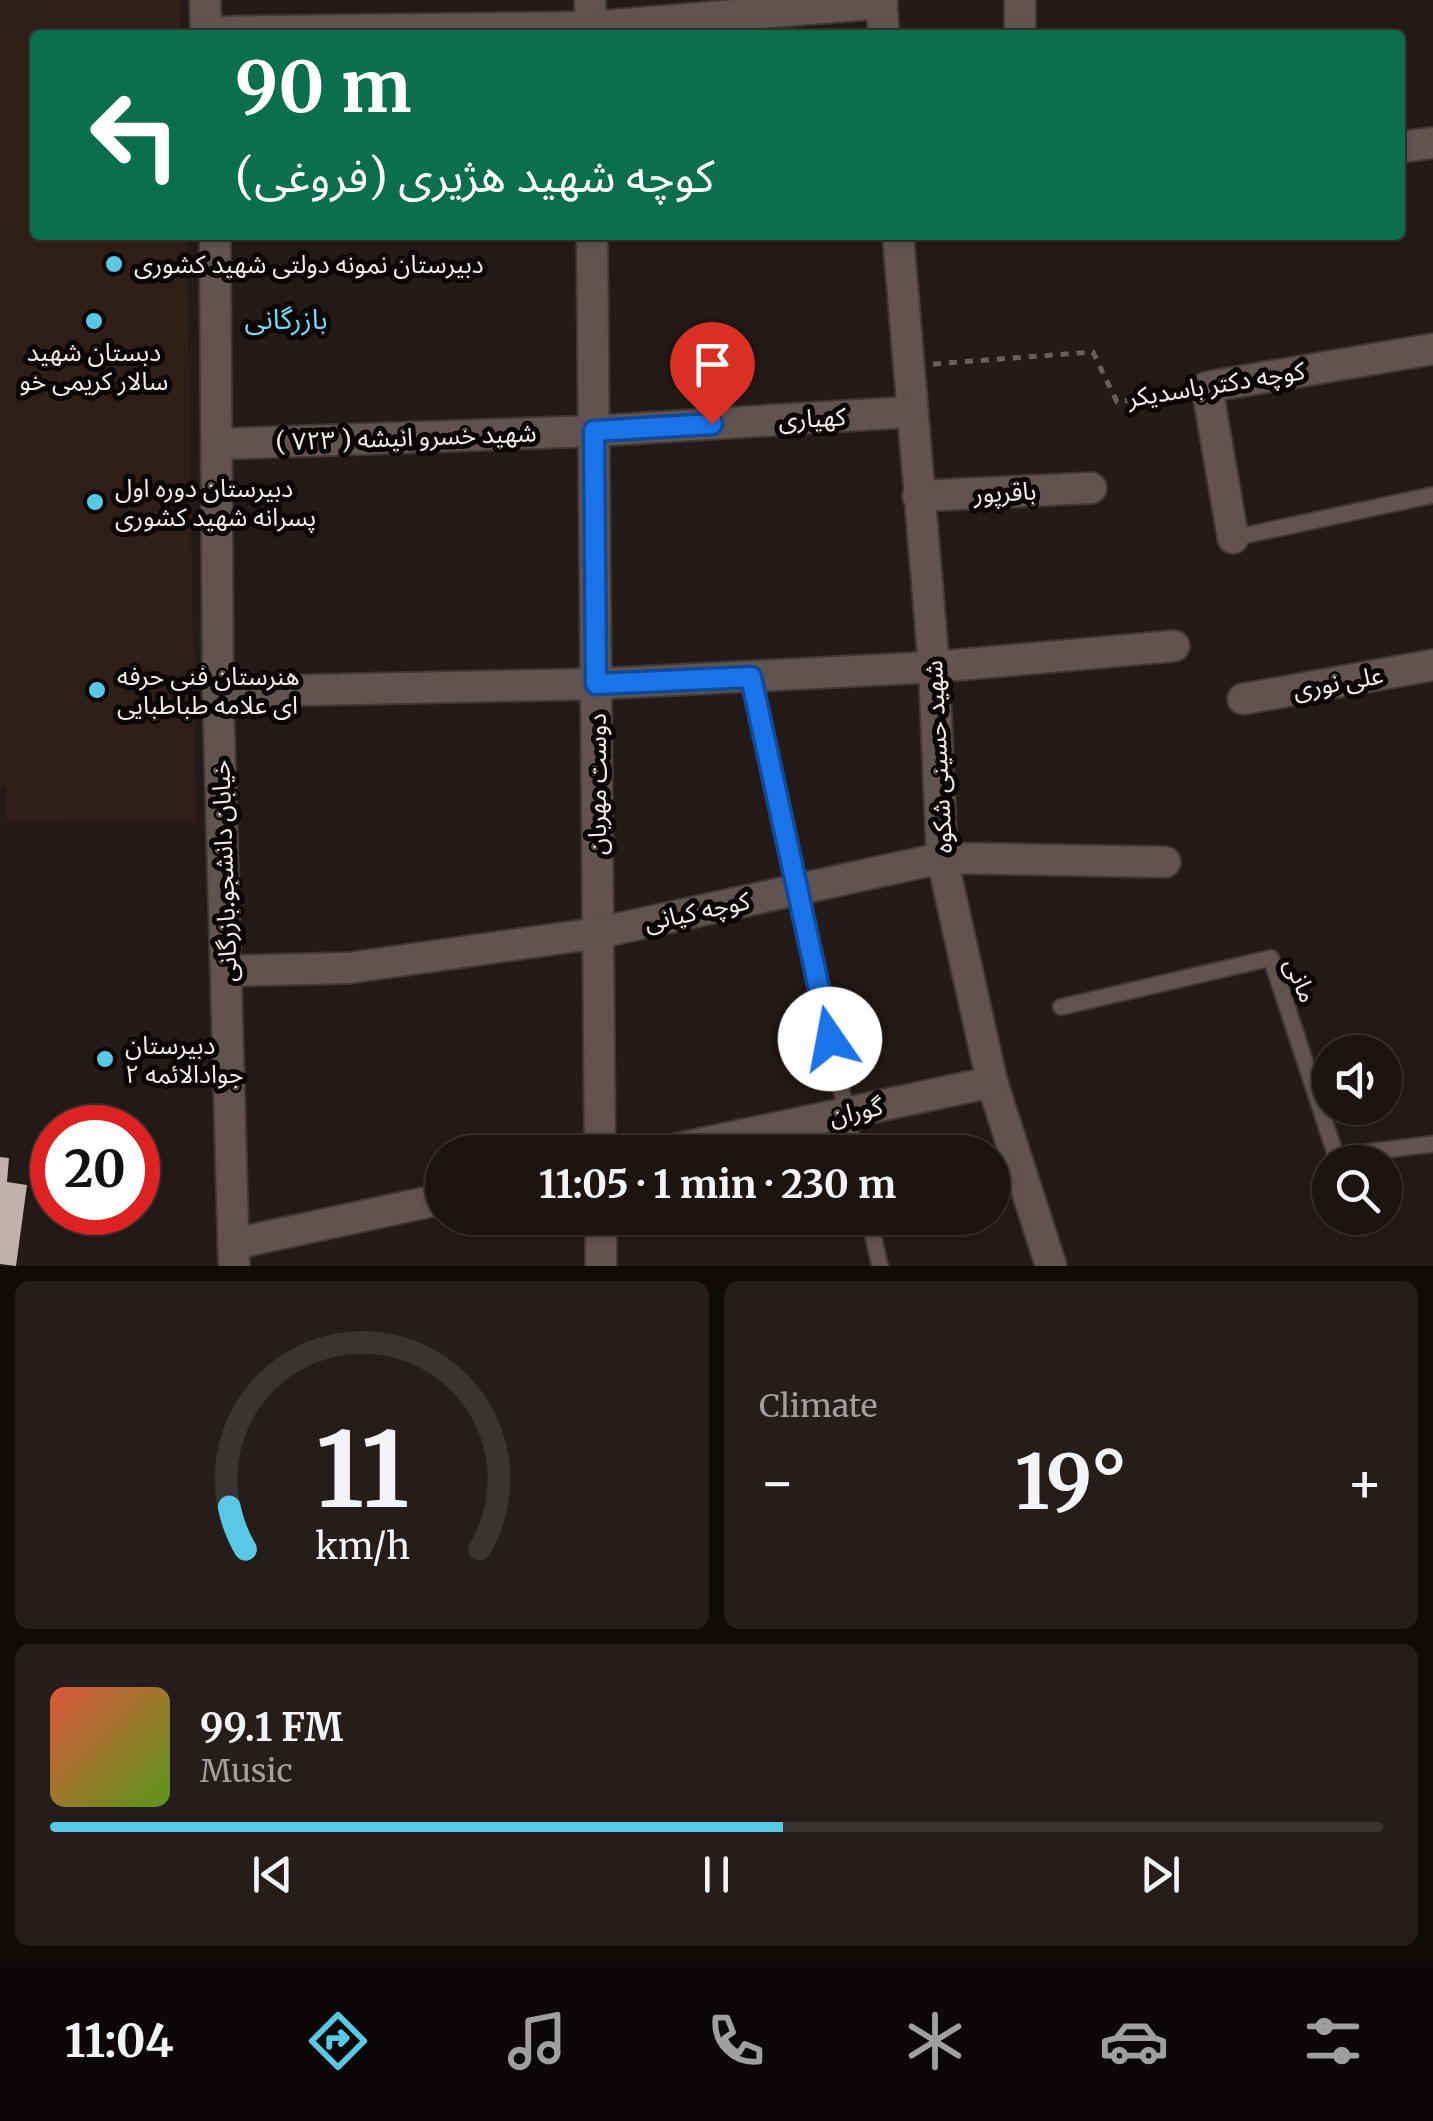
<!DOCTYPE html>
<html lang="en">
<head>
<meta charset="utf-8">
<style>
	body { margin:0; font-family:Merriweather,"Noto Sans Arabic",serif; background:#241d1a; color:#f1f3f6; height:100vh; display:flex; flex-direction:column; font-size:38px; white-space:nowrap }
	* { box-sizing:border-box; margin:0 }
	p { font-size:32px; color:#a09e9f }
	.icon { flex:none; width:55px; height:55px; fill:none; stroke:currentColor; stroke-width:2; stroke-linecap:round; stroke-linejoin:round }
	.map { position:relative; height:1266px; overflow:hidden }
	.side { display:flex; flex-direction:column; gap:15px; padding:15px; background:#0f0b09; flex:1 }
	.side>* { flex:none }
	.hud { position:absolute; left:30px; top:30px; width:1375px; height:210px; border-radius:10px; box-shadow:0 2px 8px #0004,0 0 0 2px #393331; background:#0b6e4f; color:#fff; overflow:hidden }
	.controls { position:absolute; left:1312px; top:1035px; display:grid; gap:20px }
	.controls a { display:grid; place-items:center; width:90px; height:90px; border-radius:50%; background:#1b1411; box-shadow:0 2px 8px #0004,0 0 0 2px #393331; font-size:50px }
	.speed { position:absolute; left:30px; top:1105px; display:flex; gap:20px; font-size:50px; font-weight:700; text-align:center }
	.speed>* { display:grid; place-content:center; width:130px; height:130px; border-radius:50%; background:#1b1411; box-shadow:0 2px 8px #0004,0 0 0 2px #393331; line-height:1 }
	.speed .limit { border:15px solid #d22; background:#fff; color:#111 }
	.pin { position:absolute; display:grid; place-items:center; width:85px; height:85px; color:#fff; margin:-102px -42px; border-radius:50% 50% 50% 0; rotate:-45deg; box-shadow:0 0 10px #0007 }
	.pin .icon { rotate:45deg }
	.me { position:absolute; width:110px; margin:-55px; rotate:348deg; stroke-linejoin:round; filter:drop-shadow(0 0 8px #0008) }
	.turn { display:flex; align-items:center; gap:35px; height:210px; padding:0 40px; font-size:45px }
	.turn .icon { width:130px; height:130px; stroke-width:2.5 }
	.turn b { display:block; font-size:70px; line-height:85px }
	.big { font-size:75px; font-weight:700; line-height:1.1 }
	.side .tile { flex:1; display:flex; flex-direction:column; justify-content:center; gap:15px; min-width:0; padding:0 35px; border-radius:15px; background:#241d1a }
	.side .dial { align-items:center; gap:0 }
	.dial svg { height:260px; overflow:visible; fill:none; stroke:#393331; stroke-width:7; stroke-linecap:round; text-anchor:middle }
	.dial text { fill:#f1f3f6; stroke:none }
	.song { display:flex; align-items:center; gap:30px }
	.cover { width:120px; height:120px; border-radius:15px; background:linear-gradient(135deg,hsl(10 70% 55%),hsl(90 70% 35%)) }
	.played { height:10px; border-radius:5px; background:linear-gradient(90deg,#59c8e5 55%,#393331 55%) }
	.keys { display:flex; justify-content:space-around; direction:ltr }
	.heat { display:flex; justify-content:space-between; align-items:center; font-size:55px; direction:ltr }
	.side .tiles { flex:1; display:grid; gap:15px; grid-template-columns:1fr 1fr }
	.tile:last-child { grid-column:span 2 }
	.trip { position:absolute; left:425px; top:1135px; width:585px; height:100px; border-radius:50px; background:#1b1411; box-shadow:0 2px 8px #0004,0 0 0 2px #393331; font-weight:700; line-height:100px; text-align:center }
	.menu { display:flex; height:160px; justify-content:space-around; align-items:center; background:#0b0807; color:#a09e9f }
	.menu .icon { width:70px; height:70px }
	.menu .active { color:#59c8e5 }
	.menu b { font-size:45px; color:#f1f3f6 }
	.map>svg:first-child { display:block }
</style>
</head>
<body>
<div class="map">
<svg width="1433" height="1266" viewBox="0 0 1433 1266">
	<rect width="100%" height="100%" fill="#241a17"/>
	<polygon fill="#2f1f19" points="0,0 180,0 181,35 35,35 35,235 187,235 196,822 6,820 6,786 0,786"/>
	<polygon fill="#c0b1ad" points="0,1157 9,1158 7,1182 27,1185 16,1266 0,1264"/>
	<g fill="none" stroke-linecap="round" stroke-linejoin="round">
		<defs>
			<g id="service">
				<polyline points="1233,538 1433,495"/>
				<polyline points="751,677 855,1152"/>
				<polyline points="1061,1007 1271,958 1338,1162"/>
				<polyline points="1336,1156 1433,1144"/>
				<polyline points="869,1218 880,1266"/>
			</g>
			<g id="minor">
				<polyline points="590,0 591,35"/>
				<polyline points="881,0 884,35"/>
				<polyline points="206,32 590,27 882,3"/>
				<polyline points="1020,35 1020,0"/>
				<polyline points="592,235 600,1152"/>
				<polyline points="898,235 934,667 942,858 992,1082 1051,1266"/>
				<polyline points="218,444 594,431 910,412"/>
				<polyline points="918,496 1091,488"/>
				<polyline points="1233,538 1207,387 1433,349"/>
				<polyline points="218,692 596,684 934,667 1174,646"/>
				<polyline points="1243,699 1433,665"/>
				<polyline points="227,971 349,968 598,933 942,858 1165,862"/>
				<polyline points="662,1152 992,1082"/>
				<polyline points="601,1218 601,1266"/>
				<polyline points="233,1244 442,1199"/>
			</g>
			<polyline id="tertiary" points="1400,147 1433,143"/>
			<g id="secondary">
				<polyline points="205,0 206,35"/>
				<polyline points="215,235 218,692 234,1266"/>
			</g>
		</defs>
		<use href="#service" stroke="#3f3835" stroke-width="19"/>
		<use href="#minor" stroke="#3f3835" stroke-width="34"/>
		<use href="#tertiary" stroke="#3f3835" stroke-width="34"/>
		<use href="#secondary" stroke="#3f3835" stroke-width="34"/>
		<polyline stroke="#685f5c" stroke-width="5" stroke-dasharray="8 8" stroke-linecap="butt" points="933,364 1093,352 1117,402 1179,392"/>
		<use href="#service" stroke="#615450" stroke-width="15"/>
		<use href="#minor" stroke="#615450" stroke-width="30"/>
		<use href="#tertiary" stroke="#615450" stroke-width="30"/>
		<use href="#secondary" stroke="#615450" stroke-width="30"/>
	</g>
	<g fill="none" stroke-linecap="round" stroke-linejoin="round">
		<defs>
			<polyline id="route" points="712,424 594,431 596,684 751,677 830,1039"/>
		</defs>
		<use href="#route" stroke="#114b97" stroke-width="25"/>
		<use href="#route" stroke="#1a73e8" stroke-width="18"/>
	</g>
	<g fill="#59c8e5" stroke="#0a0605" stroke-width="4">
		<circle cx="114" cy="264" r="10"/>
		<circle cx="94" cy="321" r="10"/>
		<circle cx="95" cy="502" r="10"/>
		<circle cx="97" cy="690" r="10"/>
		<circle cx="105" cy="1059" r="10"/>
	</g>
	<g text-anchor="middle" stroke-width="10" stroke-linejoin="round" paint-order="stroke">
		<g font-size="25" fill="#f2ebe8" stroke="#0a0605" text-anchor="start">
			<text x="134" y="273">دبیرستان نمونه دولتی شهید کشوری</text>
			<text x="94" y="361" text-anchor="middle">دبستان شهید<tspan x="94" dy="29">سالار کریمی خو</tspan></text>
			<text x="115" y="497">دبیرستان دوره اول<tspan x="115" dy="29">پسرانه شهید کشوری</tspan></text>
			<text x="117" y="685">هنرستان فنی حرفه<tspan x="117" dy="29">ای علامه طباطبایی</tspan></text>
			<text x="125" y="1054">دبیرستان<tspan x="125" dy="29">جوادالائمه ۲</tspan></text>
		</g>
		<g font-size="25" fill="#f2ebe8" stroke="#0a0605">
			<text transform="translate(1216 384) rotate(-9)" y="9">کوچه دکتر باسدیکر</text>
			<text transform="translate(812 418) rotate(-3)" y="9">کهیاری</text>
			<text transform="translate(406 437) rotate(-2)" y="9">شهید خسرو انیشه ( ۷۲۳ )</text>
			<text transform="translate(1005 492) rotate(-3)" y="9">باقرپور</text>
			<text transform="translate(1338 682) rotate(-10)" y="9">علی نوری</text>
			<text transform="translate(938 757) rotate(-93)" y="9">شهید حسینی شکوه</text>
			<text transform="translate(597 784) rotate(-90)" y="9">دوست مهربان</text>
			<text transform="translate(224 871) rotate(-92)" y="9">خیابان دانشجو.بازرگانی</text>
			<text transform="translate(697 911) rotate(-12)" y="9">کوچه کیانی</text>
			<text transform="translate(1301 980) rotate(67)" y="9">مانی</text>
			<text transform="translate(856 1111) rotate(-12)" y="9">گوران</text>
		</g>
		<g font-size="28" fill="#76d9f4" stroke="#0a0605">
			<text x="286" y="329">بازرگانی</text>
		</g>
	</g>
</svg>
<div class="controls">
<a><svg class="icon" aria-label="sound" viewBox="0 0 24 24"><path d="M4 9h4l5-4v14l-5-4H4zM17 9q2 3 0 6"/></svg></a>
<a><svg class="icon" aria-label="search" viewBox="0 0 24 24"><circle cx="10" cy="10" r="6"/><path d="M15 15l6 6"/></svg></a>
</div>
<div class="speed"><div class="limit">20</div></div>
<div class="pin" style="left:712px;top:424px;background:#d93025"><svg class="icon" aria-label="arrive" viewBox="0 0 24 24"><path d="M6 21V4h12l-3 4 3 4H6"/></svg></div>
<svg class="me" style="left:830px;top:1039px" viewBox="-20 -20 40 40"><circle r="19" fill="#fff"/><path d="M0-13L10 11 0 6-10 11z" fill="#1a73e8"/></svg>
<div class="trip">11:05 · 1 min · 230 m</div>
<div class="hud">
<div class="turn"><svg class="icon" aria-label="left" viewBox="0 0 24 24"><path d="M17 20v-9H6M10 6l-5 5 5 5"/></svg><div><b>90 m</b>کوچه شهید هژیری (فروغی)</div></div>
</div>
</div>
<section class="side">
<div class="tiles">
<div class="tile dial"><svg viewBox="0 0 100 80">
<path d="M14 69A42 42 0 1 1 86 69"/>
<path d="M14 69A42 42 0 0 1 9 56" stroke="#59c8e5"/>
<text x="50" y="56" font-size="32" font-weight="700">11</text>
<text x="50" y="72" font-size="11">km/h</text>
</svg></div>
<div class="tile"><p>Climate</p>
<div class="heat"><a>−</a><b class="big">19°</b><a>+</a></div>
</div>
<div class="tile">
<div class="song"><i class="cover"></i><div><b>99.1 FM</b><p>Music</p></div></div>
<div class="played"></div>
<div class="keys"><svg class="icon" aria-label="previous" viewBox="0 0 24 24"><path d="M18 5L8 12l10 7zM5 5v14"/></svg><svg class="icon" aria-label="pause" viewBox="0 0 24 24"><path d="M8 5v14M16 5v14"/></svg><svg class="icon" aria-label="next" viewBox="0 0 24 24"><path d="M6 5l10 7-10 7zM19 5v14"/></svg></div>
</div>
</div>
</section>
<nav class="menu">
<b>11:04</b>
<svg class="icon active" aria-label="directions" viewBox="0 0 24 24"><path d="M12 3l9 9-9 9-9-9zM9 14v-3h6M13 9l2 2-2 2"/></svg>
<svg class="icon" aria-label="music" viewBox="0 0 24 24"><path d="M9 18V5l10-2v13"/><circle cx="6" cy="18" r="3"/><circle cx="16" cy="16" r="3"/></svg>
<svg class="icon" aria-label="phone" viewBox="0 0 24 24"><path d="M5 4h4l2 5-3 2q2 4 5 5l2-3 5 2v4C11 20 4 13 5 4z"/></svg>
<svg class="icon" aria-label="climate" viewBox="0 0 24 24"><path d="M12 3v18M4 7l16 10M4 17L20 7"/></svg>
<svg class="icon" aria-label="car" viewBox="0 0 24 24"><path d="M5 17H2v-5l4-1 3-4h7l3 4 3 1v5h-3M9 17h6M6 11h13"/><circle cx="7" cy="17" r="2"/><circle cx="17" cy="17" r="2"/></svg>
<svg class="icon" aria-label="filters" viewBox="0 0 24 24"><path d="M4 7h16M4 17h16"/><circle cx="9" cy="7" r="2"/><circle cx="15" cy="17" r="2"/></svg>
</nav>
</body>
</html>
